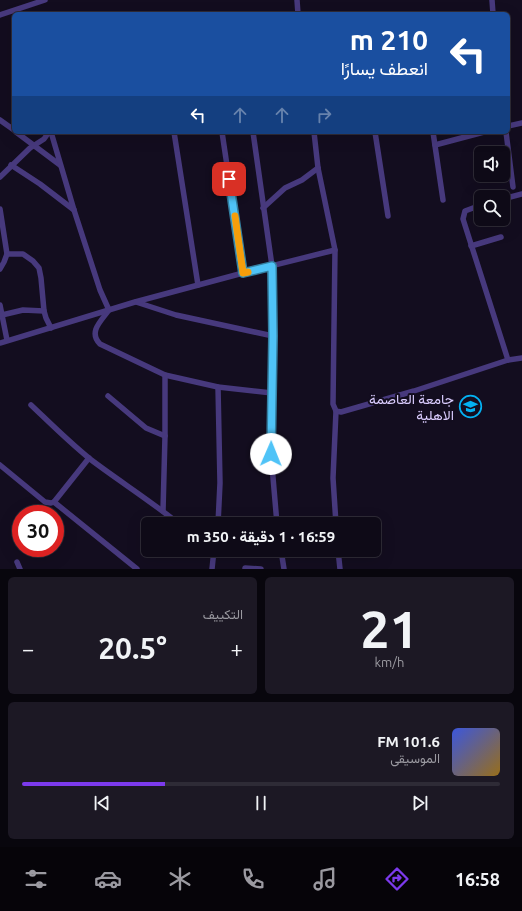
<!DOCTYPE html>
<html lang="ar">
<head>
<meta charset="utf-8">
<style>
	body { margin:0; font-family:Ubuntu,Vazirmatn,sans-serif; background:#1c1824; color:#f1f3f6; direction:rtl; height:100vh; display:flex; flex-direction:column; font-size:15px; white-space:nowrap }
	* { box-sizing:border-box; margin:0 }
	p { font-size:13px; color:#9b9aa1 }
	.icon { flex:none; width:22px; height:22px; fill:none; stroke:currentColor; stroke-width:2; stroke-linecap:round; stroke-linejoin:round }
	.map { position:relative; height:569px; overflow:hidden; direction:ltr }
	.side { display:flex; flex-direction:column; gap:8px; padding:8px; background:#08060d; flex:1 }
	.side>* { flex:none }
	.hud { position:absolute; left:12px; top:12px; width:498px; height:122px; border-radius:6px; box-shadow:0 4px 16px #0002,0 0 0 1px #2e2b36; direction:rtl; background:#1a4fa0; color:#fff; overflow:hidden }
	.controls { position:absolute; left:474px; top:146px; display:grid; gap:8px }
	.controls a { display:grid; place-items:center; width:36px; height:36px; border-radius:6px; background:#0e0a17; box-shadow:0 4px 16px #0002,0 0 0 1px #2e2b36; font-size:20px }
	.speed { position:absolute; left:12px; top:505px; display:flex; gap:8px; font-size:20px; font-weight:700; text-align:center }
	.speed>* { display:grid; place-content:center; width:52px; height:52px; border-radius:50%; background:#0e0a17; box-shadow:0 4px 16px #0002,0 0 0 1px #2e2b36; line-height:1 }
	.speed .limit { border:6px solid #d22; background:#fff; color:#111 }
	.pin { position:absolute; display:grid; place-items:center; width:34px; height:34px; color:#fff; margin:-17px; border-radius:8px; box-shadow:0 2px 6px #0006 }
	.me { position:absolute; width:44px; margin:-22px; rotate:1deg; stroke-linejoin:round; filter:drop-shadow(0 0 3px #0008) }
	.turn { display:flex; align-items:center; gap:14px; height:84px; padding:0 16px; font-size:18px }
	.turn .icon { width:52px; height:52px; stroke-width:2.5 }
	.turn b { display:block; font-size:28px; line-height:34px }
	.lanes { display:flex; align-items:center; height:38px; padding:0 16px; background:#0003; justify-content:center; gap:20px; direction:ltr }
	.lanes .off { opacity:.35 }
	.big { font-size:30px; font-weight:700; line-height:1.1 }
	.side .tile { flex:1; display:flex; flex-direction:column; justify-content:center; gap:6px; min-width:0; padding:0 14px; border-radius:6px; background:#1c1824 }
	.side .dial { align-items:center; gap:0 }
	.dial b { font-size:52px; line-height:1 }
	.song { display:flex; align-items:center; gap:12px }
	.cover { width:48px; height:48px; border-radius:6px; background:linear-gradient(135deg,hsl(230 70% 55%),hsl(40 70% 35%)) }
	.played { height:4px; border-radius:2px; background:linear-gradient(90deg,#7c3aed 30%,#2e2b36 30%) }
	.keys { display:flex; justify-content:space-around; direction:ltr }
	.heat { display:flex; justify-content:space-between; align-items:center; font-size:22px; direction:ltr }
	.side .tiles { flex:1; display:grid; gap:8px; grid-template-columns:1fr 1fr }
	.tile:last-child { grid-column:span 2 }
	.trip { position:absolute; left:141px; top:517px; width:240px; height:40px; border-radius:6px; background:#0e0a17; box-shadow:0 4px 16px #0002,0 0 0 1px #2e2b36; font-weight:700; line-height:40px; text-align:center; direction:rtl }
	.dock { display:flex; height:64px; justify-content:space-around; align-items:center; background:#060409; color:#9b9aa1 }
	.dock .icon { width:28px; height:28px }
	.dock .active { color:#7c3aed }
	.dock b { font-size:18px; color:#f1f3f6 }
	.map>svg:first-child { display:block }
</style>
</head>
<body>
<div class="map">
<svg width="522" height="569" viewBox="0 0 522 569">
	<rect width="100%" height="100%" fill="#130d1f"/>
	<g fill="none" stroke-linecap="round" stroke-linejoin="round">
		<g stroke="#47397d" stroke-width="5.5">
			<polyline points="297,0 298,14"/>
			<polyline points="492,0 493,14"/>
			<polyline points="0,15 45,0"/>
			<polyline points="0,120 14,130"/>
			<polyline points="508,126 522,123"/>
			<polyline points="16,132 60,165"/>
			<path d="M 51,132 L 74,210 L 100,290 L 109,310 C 101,321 88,332 100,344 L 165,375 L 218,387 L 272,393"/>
			<polyline points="174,132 198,285"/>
			<polyline points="222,132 243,273"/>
			<polyline points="253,132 272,266 273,336 271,454 277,524"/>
			<polyline points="314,132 318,168 335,250 333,404 336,411 341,412 414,391 508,360 522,358"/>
			<polyline points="375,132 388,216"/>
			<polyline points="433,132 443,200"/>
			<polyline points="506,132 513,187"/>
			<polyline points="435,145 484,132"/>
			<polyline points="11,165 40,184 74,210"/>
			<polyline points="0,177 30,148 44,139 49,132"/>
			<polyline points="503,199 522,194"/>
			<polyline points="481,205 465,211 463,219 508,360"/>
			<polyline points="263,208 285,188 302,180 318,168"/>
			<polyline points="0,209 7,254 4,262 0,269"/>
			<polyline points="471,246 501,237"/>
			<polyline points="7,254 23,254 33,261 39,268 41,278 44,311 46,318 51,328"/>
			<polyline points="136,302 176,315 273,336"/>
			<polyline points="0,305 7,340"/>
			<polyline points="2,315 23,310 44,311"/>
			<polyline points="0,343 135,302 243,273 335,250"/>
			<polyline points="108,396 146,428 165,436"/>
			<path d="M 31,405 C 50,423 69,442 90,459 C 119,481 151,501 179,524"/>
			<polyline points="336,411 333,478 336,524"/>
			<polyline points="0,465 45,502 51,503 54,502 89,458"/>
			<polyline points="54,502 137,569"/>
			<polyline points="163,511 165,436 165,375"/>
			<polyline points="218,524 220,483 218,387"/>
			<polyline points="281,550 284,569"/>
			<polyline points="338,550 340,569"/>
			<polyline points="17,562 20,569"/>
			<polyline points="245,568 261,569"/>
			<polyline points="212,569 214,550"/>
		</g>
	</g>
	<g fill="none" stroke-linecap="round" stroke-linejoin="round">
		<defs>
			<polyline id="route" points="229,179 243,273 272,266 273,336 271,454"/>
		</defs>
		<use href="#route" stroke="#337fa1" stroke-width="10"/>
		<use href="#route" stroke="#4fc3f7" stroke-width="7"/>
		<polyline stroke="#f59e0b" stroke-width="7" points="235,216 243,273 248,272"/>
	</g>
	<defs>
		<symbol id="university-ring" viewBox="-11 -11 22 22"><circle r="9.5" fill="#130d1f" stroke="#04b1f2" stroke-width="1.5"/><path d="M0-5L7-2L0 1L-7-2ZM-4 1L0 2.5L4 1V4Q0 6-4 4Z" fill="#04b1f2"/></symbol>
	</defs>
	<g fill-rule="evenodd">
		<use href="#university-ring" x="458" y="394" width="25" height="25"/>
	</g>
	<g text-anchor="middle" stroke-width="4" stroke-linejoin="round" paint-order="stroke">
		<g font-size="14" fill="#daccfe" stroke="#130d1f" text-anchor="end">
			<text x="454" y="404">جامعة العاصمة<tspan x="454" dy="16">الاهلية</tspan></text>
		</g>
	</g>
</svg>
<div class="controls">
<a><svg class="icon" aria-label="sound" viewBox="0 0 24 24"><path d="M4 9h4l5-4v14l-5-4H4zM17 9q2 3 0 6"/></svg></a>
<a><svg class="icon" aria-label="search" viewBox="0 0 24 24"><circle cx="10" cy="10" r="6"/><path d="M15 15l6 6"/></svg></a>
</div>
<div class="speed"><div class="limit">30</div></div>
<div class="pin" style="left:229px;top:179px;background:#d93025"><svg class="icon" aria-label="arrive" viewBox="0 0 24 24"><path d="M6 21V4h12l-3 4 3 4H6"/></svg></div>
<svg class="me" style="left:271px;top:454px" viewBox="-20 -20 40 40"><circle r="19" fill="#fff"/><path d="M0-13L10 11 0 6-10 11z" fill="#4fc3f7"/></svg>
<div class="trip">16:59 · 1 دقيقة · 350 m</div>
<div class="hud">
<div class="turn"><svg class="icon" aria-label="left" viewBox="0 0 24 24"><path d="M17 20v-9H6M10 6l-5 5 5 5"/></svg><div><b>210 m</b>انعطف يسارًا</div></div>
<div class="lanes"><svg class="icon" aria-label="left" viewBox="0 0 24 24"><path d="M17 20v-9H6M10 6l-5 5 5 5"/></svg><svg class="icon off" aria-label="ahead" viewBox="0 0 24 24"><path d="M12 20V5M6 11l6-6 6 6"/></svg><svg class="icon off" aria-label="ahead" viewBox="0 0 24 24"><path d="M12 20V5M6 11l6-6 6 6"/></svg><svg class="icon off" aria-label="right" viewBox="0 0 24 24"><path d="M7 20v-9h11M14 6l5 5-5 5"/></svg></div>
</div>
</div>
<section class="side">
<div class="tiles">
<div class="tile dial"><b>21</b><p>km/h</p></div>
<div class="tile"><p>التكييف</p>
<div class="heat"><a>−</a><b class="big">20.5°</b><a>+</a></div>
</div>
<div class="tile">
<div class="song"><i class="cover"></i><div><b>101.6 FM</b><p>الموسيقى</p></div></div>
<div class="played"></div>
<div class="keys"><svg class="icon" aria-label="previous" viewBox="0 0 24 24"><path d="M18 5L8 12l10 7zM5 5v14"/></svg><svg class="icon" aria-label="pause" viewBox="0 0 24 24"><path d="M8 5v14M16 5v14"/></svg><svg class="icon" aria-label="next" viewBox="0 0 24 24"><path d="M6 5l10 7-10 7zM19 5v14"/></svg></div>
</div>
</div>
</section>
<nav class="dock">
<b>16:58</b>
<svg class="icon active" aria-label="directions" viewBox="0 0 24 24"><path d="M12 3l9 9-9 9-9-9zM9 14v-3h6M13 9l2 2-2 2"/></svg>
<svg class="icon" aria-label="music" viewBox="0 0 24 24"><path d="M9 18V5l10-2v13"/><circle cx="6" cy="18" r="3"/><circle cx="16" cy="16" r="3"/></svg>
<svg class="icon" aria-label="phone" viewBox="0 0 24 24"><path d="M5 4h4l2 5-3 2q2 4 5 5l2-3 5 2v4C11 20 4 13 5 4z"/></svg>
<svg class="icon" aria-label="climate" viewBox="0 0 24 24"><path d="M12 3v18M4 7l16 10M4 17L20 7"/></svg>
<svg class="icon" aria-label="car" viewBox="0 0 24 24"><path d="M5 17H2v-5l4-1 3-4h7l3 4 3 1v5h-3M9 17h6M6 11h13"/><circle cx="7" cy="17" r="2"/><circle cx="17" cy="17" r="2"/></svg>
<svg class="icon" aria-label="filters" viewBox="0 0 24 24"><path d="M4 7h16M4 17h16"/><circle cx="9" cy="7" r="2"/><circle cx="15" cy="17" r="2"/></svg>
</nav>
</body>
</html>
